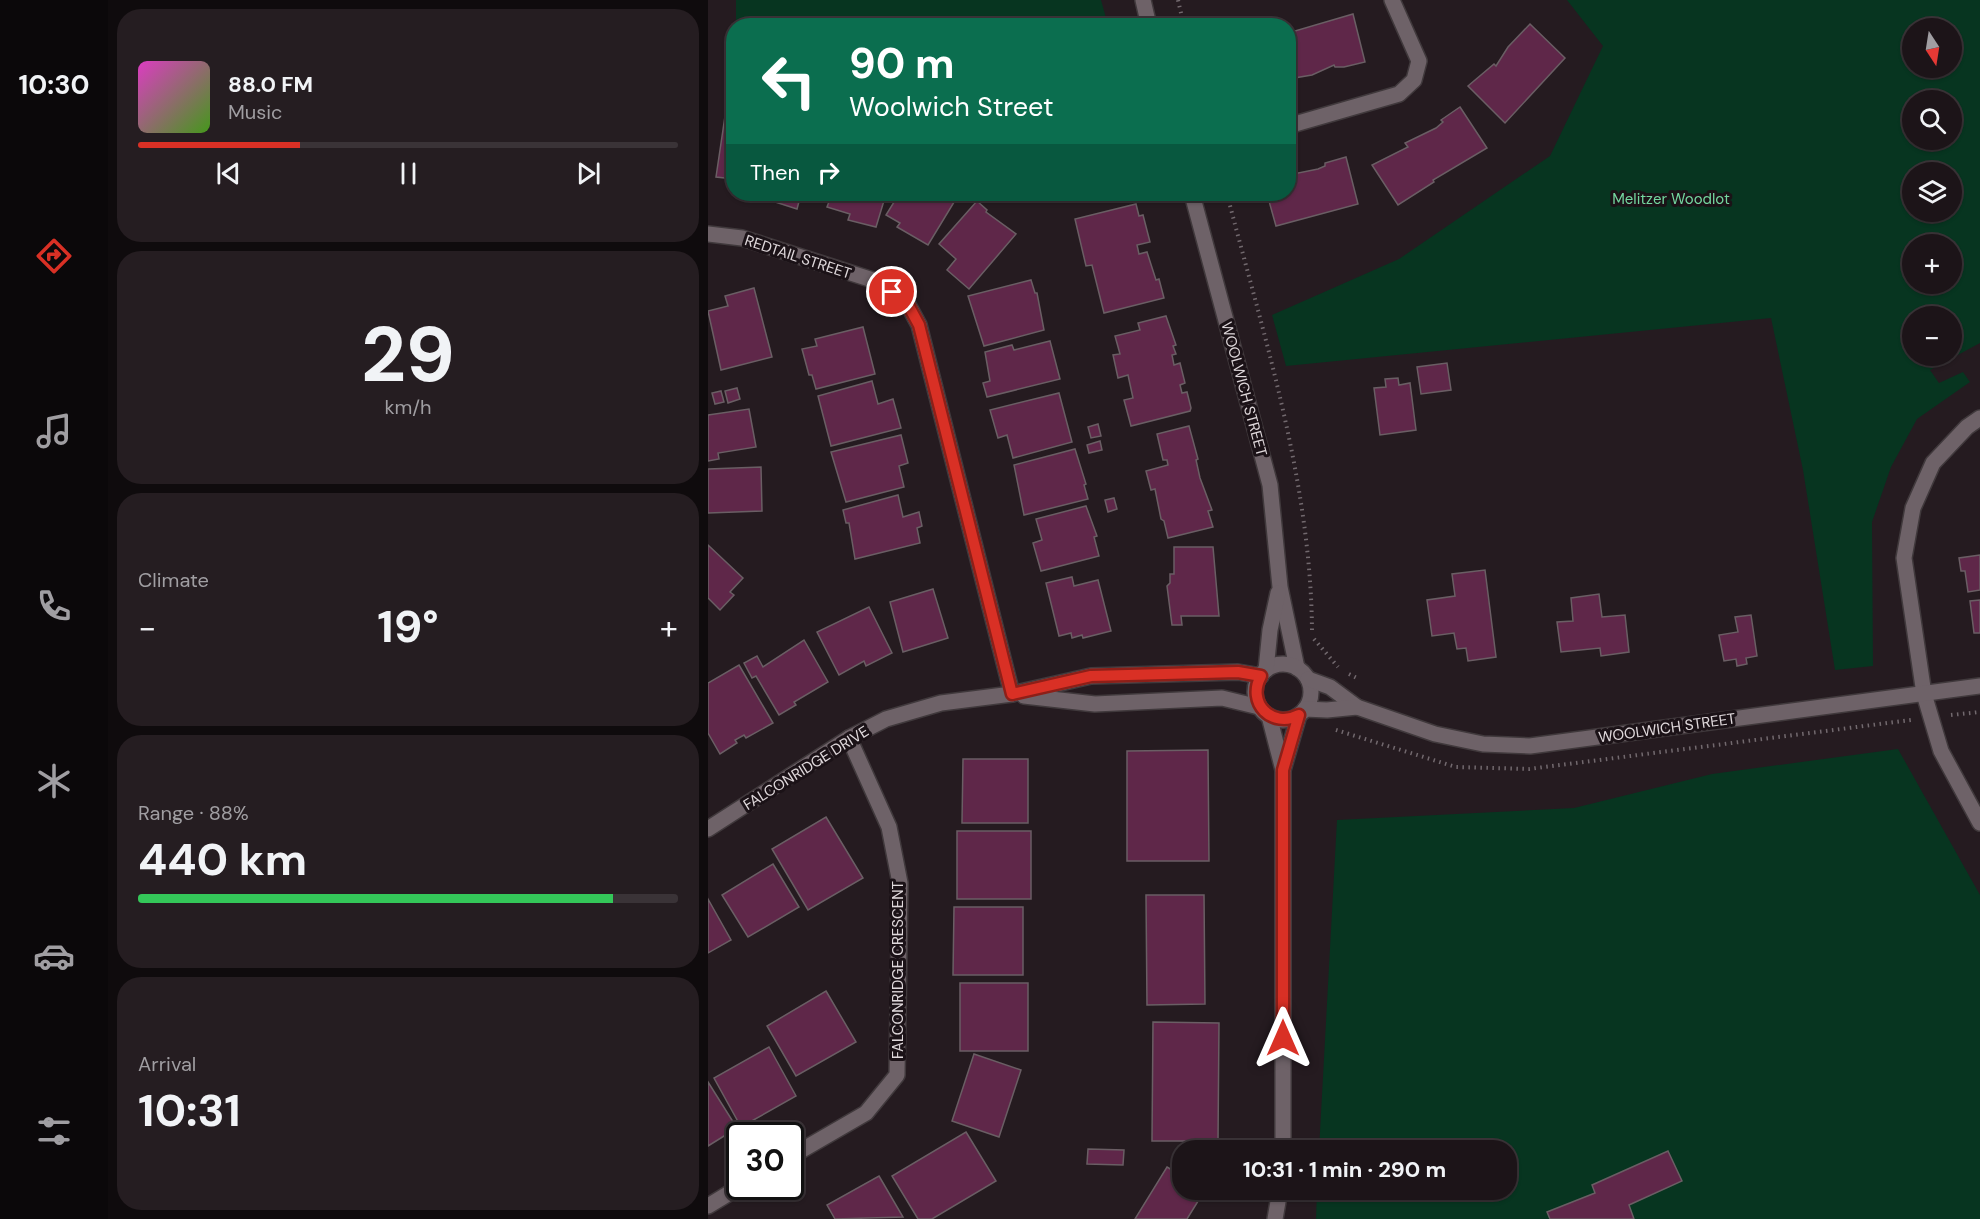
<!DOCTYPE html>
<html lang="en">
<head>
<meta charset="utf-8">
<style>
	body { margin:0; font-family:"DM Sans",sans-serif; background:#251d21; color:#f1f3f6; height:100vh; display:flex; flex-direction:column; font-size:22px; white-space:nowrap }
	* { box-sizing:border-box; margin:0 }
	p { font-size:20px; color:#a09ea2 }
	.icon { flex:none; width:33px; height:33px; fill:none; stroke:currentColor; stroke-width:2; stroke-linecap:round; stroke-linejoin:round }
	.map { position:relative; flex:1; overflow:hidden }
	.drawer { display:flex; flex-direction:column; gap:9px; padding:9px; background:#0f0b0d; width:600px }
	.drawer>* { flex:none }
	.top-card { position:absolute; left:18px; top:18px; width:570px; height:183px; border-radius:24px; box-shadow:0 2px 4px #0004,0 0 0 2px #3a3337; background:#0b6e4f; color:#fff; overflow:hidden }
	.needle { width:39px; rotate:168deg }
	.fabs { position:absolute; left:1194px; top:18px; display:grid; gap:12px }
	.fabs a { display:grid; place-items:center; width:60px; height:60px; border-radius:50%; background:#1c1418; box-shadow:0 2px 4px #0004,0 0 0 2px #3a3337; font-size:30px }
	.speed { position:absolute; left:18px; top:1122px; display:flex; gap:12px; font-size:30px; font-weight:700; text-align:center }
	.speed>* { display:grid; place-content:center; width:78px; height:78px; border-radius:50%; background:#1c1418; box-shadow:0 2px 4px #0004,0 0 0 2px #3a3337; line-height:1 }
	.speed .limit { border:3px solid #111; border-radius:9px; background:#fff; color:#111 }
	.pin { position:absolute; display:grid; place-items:center; width:51px; height:51px; color:#fff; margin:-26px; border:3px solid #fff; border-radius:50%; box-shadow:0 2px 6px #0007 }
	.me { position:absolute; width:66px; margin:-33px; rotate:0deg; stroke-linejoin:round; filter:drop-shadow(0 0 4px #0008) }
	.turn { display:flex; align-items:center; gap:21px; height:126px; padding:0 24px; font-size:27px }
	.turn .icon { width:78px; height:78px; stroke-width:2.5 }
	.turn b { display:block; font-size:42px; line-height:51px }
	.then { display:flex; align-items:center; height:57px; padding:0 24px; background:#0003; gap:12px; font-size:22px }
	.big { font-size:45px; font-weight:700; line-height:1.1 }
	.drawer .card { flex:1; display:flex; flex-direction:column; justify-content:center; gap:9px; min-width:0; padding:0 21px; border-radius:24px; background:#251d21 }
	.drawer .dial { align-items:center; gap:0 }
	.dial b { font-size:78px; line-height:1 }
	.song { display:flex; align-items:center; gap:18px }
	.cover { width:72px; height:72px; border-radius:9px; background:linear-gradient(135deg,hsl(310 70% 55%),hsl(100 70% 35%)) }
	.played { height:6px; border-radius:3px; background:linear-gradient(90deg,#d93025 30%,#3a3337 30%) }
	.keys { display:flex; justify-content:space-around; direction:ltr }
	.heat { display:flex; justify-content:space-between; align-items:center; font-size:33px; direction:ltr }
	.charge { height:9px; border-radius:4px; background:linear-gradient(90deg,#34c759 88%,#3a3337 0) }
	.trip { position:absolute; left:464px; top:1140px; width:345px; height:60px; border-radius:24px; background:#1c1418; box-shadow:0 2px 4px #0004,0 0 0 2px #3a3337; font-weight:700; line-height:60px; text-align:center }
	main { display:flex; flex:1; min-height:0 }
	.menu { display:flex; flex-direction:column; width:108px; justify-content:space-around; align-items:center; background:#0b080a; color:#a09ea2 }
	.menu .icon { width:42px; height:42px }
	.menu .active { color:#d93025 }
	.menu b { font-size:27px; color:#f1f3f6 }
	.map>svg:first-child { display:block }
</style>
</head>
<body>
<main>
<nav class="menu">
<b>10:30</b>
<svg class="icon active" aria-label="directions" viewBox="0 0 24 24"><path d="M12 3l9 9-9 9-9-9zM9 14v-3h6M13 9l2 2-2 2"/></svg>
<svg class="icon" aria-label="music" viewBox="0 0 24 24"><path d="M9 18V5l10-2v13"/><circle cx="6" cy="18" r="3"/><circle cx="16" cy="16" r="3"/></svg>
<svg class="icon" aria-label="phone" viewBox="0 0 24 24"><path d="M5 4h4l2 5-3 2q2 4 5 5l2-3 5 2v4C11 20 4 13 5 4z"/></svg>
<svg class="icon" aria-label="climate" viewBox="0 0 24 24"><path d="M12 3v18M4 7l16 10M4 17L20 7"/></svg>
<svg class="icon" aria-label="car" viewBox="0 0 24 24"><path d="M5 17H2v-5l4-1 3-4h7l3 4 3 1v5h-3M9 17h6M6 11h13"/><circle cx="7" cy="17" r="2"/><circle cx="17" cy="17" r="2"/></svg>
<svg class="icon" aria-label="filters" viewBox="0 0 24 24"><path d="M4 7h16M4 17h16"/><circle cx="9" cy="7" r="2"/><circle cx="15" cy="17" r="2"/></svg>
</nav>
<section class="drawer">
<div class="card">
<div class="song"><i class="cover"></i><div><b>88.0 FM</b><p>Music</p></div></div>
<div class="played"></div>
<div class="keys"><svg class="icon" aria-label="previous" viewBox="0 0 24 24"><path d="M18 5L8 12l10 7zM5 5v14"/></svg><svg class="icon" aria-label="pause" viewBox="0 0 24 24"><path d="M8 5v14M16 5v14"/></svg><svg class="icon" aria-label="next" viewBox="0 0 24 24"><path d="M6 5l10 7-10 7zM19 5v14"/></svg></div>
</div>
<div class="card dial"><b>29</b><p>km/h</p></div>
<div class="card"><p>Climate</p>
<div class="heat"><a>−</a><b class="big">19°</b><a>+</a></div>
</div>
<div class="card"><p>Range · 88%</p><b class="big">440 km</b><div class="charge"></div></div>
<div class="card"><p>Arrival</p><b class="big">10:31</b></div>
</section>
<div class="map">
<svg width="1272" height="1219" viewBox="0 0 1272 1219">
	<rect width="100%" height="100%" fill="#251b20"/>
	<g fill="#073520" fill-rule="evenodd">
		<polygon points="28,0 393,0 400,25 28,25"/>
		<path d="M 859,0 L 1272,0 L 1272,343 L 1222,370 L 1231,383 L 1255,372 L 1262,382 L 1209,419 L 1183,467 L 1164,522 L 1165,666 L 1127,670 L 1095,470 L 1063,318 L 578,366 L 564,315 L 691,259 L 842,156 L 895,46 ZM 1244,28 L 1244,68 L 1204,68 L 1204,28 ZM 1244,100 L 1244,140 L 1204,140 L 1204,100 ZM 1204,172 L 1244,172 L 1244,212 L 1204,212 ZM 1244,244 L 1244,284 L 1204,284 L 1204,244 ZM 1244,316 L 1244,356 L 1204,356 L 1204,316 Z"/>
		<polygon points="1190,749 1272,895 1272,1219 608,1219 609,1190 798,1190 798,1150 611,1150 629,820 866,808 1004,774"/>
	</g>
	<g fill="#5f2749" stroke="#6a5e64" stroke-width="1.5">
		<polygon points="645,14 657,62 636,67 627,67 626,65 604,75 580,79 580,33"/>
		<polygon points="822,24 857,58 797,123 760,86 786,64 788,66 800,47"/>
		<polygon points="20,96 26,96 26,179 8,177"/>
		<polygon points="752,107 779,148 725,180 726,182 690,205 664,165 700,147 697,143 728,128 735,122 733,120"/>
		<polygon points="638,157 650,204 568,226 559,194 580,194 580,175 610,169 617,166 617,163"/>
		<polygon points="63,194 118,194 115,201 93,194 89,209 61,200"/>
		<polygon points="124,194 178,194 168,227 140,220 142,214 119,207"/>
		<polygon points="191,194 251,194 220,245 189,227 192,223 178,215"/>
		<polygon points="269,201 279,210 278,212 308,234 261,289 239,270 248,259 231,244"/>
		<polygon points="428,204 431,216 435,215 442,242 429,245 431,254 439,252 448,280 451,279 456,298 396,313 384,265 378,266 367,219"/>
		<polygon points="323,280 327,293 329,293 336,330 276,346 260,296"/>
		<polygon points="46,288 64,357 13,370 0,311 20,306 17,296"/>
		<polygon points="458,316 468,345 465,346 468,354 464,355 466,365 472,363 477,383 472,385 474,393 479,392 483,408 482,411 423,426 416,400 425,398 420,375 410,378 405,355 412,354 407,336 432,330 430,323"/>
		<polygon points="155,327 167,374 108,389 104,375 101,375 94,349 109,346 107,339"/>
		<polygon points="342,341 352,379 279,397 275,383 282,381 277,352 304,345 306,350"/>
		<polygon points="739,363 743,390 713,394 709,367"/>
		<polygon points="690,378 691,385 702,383 708,430 672,435 666,388 678,387 677,379"/>
		<polygon points="164,381 170,404 185,399 193,428 123,446 110,396"/>
		<polygon points="29,388 32,399 20,403 17,391"/>
		<polygon points="13,391 16,402 7,404 4,393"/>
		<polygon points="351,393 364,442 305,458 299,435 290,438 282,410"/>
		<polygon points="41,409 48,447 10,453 11,459 0,461 0,415"/>
		<polygon points="390,424 393,436 383,438 380,427"/>
		<polygon points="481,426 490,459 488,460 492,478 504,510 500,511 505,527 460,538 456,521 453,519 447,489 443,490 438,471 460,465 459,460 455,460 449,434"/>
		<polygon points="193,435 200,463 191,466 196,487 138,502 123,452"/>
		<polygon points="392,441 394,450 381,453 379,445"/>
		<polygon points="367,449 378,484 376,485 380,499 316,515 306,465"/>
		<polygon points="53,467 54,511 0,513 0,469"/>
		<polygon points="190,495 195,517 211,512 214,526 209,528 212,543 147,559 141,523 138,523 135,510"/>
		<polygon points="406,498 409,509 400,512 397,500"/>
		<polygon points="378,506 389,536 386,537 391,556 333,571 325,543 334,540 328,519"/>
		<polygon points="0,545 35,578 22,592 26,595 12,610 0,598"/>
		<polygon points="466,547 505,547 511,616 473,616 474,625 464,625 459,586 462,583 462,574 466,574"/>
		<polygon points="1272,555 1272,590 1260,592 1257,571 1253,571 1251,558"/>
		<polygon points="777,570 788,657 760,661 758,648 749,649 746,633 724,636 719,600 747,596 744,574"/>
		<polygon points="364,577 366,586 390,580 403,631 375,638 374,635 364,638 363,633 351,636 338,583"/>
		<polygon points="225,589 240,638 195,652 182,602"/>
		<polygon points="891,594 894,617 917,615 921,652 893,656 892,648 853,652 849,622 865,621 863,598"/>
		<polygon points="1272,600 1272,633 1266,633 1262,601"/>
		<polygon points="161,607 184,653 158,666 156,661 131,675 109,632"/>
		<polygon points="1043,615 1049,656 1038,658 1039,664 1029,666 1028,659 1016,661 1011,635 1030,632 1027,617"/>
		<polygon points="96,640 120,682 86,702 88,705 71,715 48,676 44,678 36,663 49,656 55,667"/>
		<polygon points="31,665 65,723 38,738 36,735 27,740 29,743 12,754 0,733 0,683"/>
		<polygon points="500,750 501,861 419,861 419,751"/>
		<polygon points="255,759 320,759 320,823 254,823"/>
		<polygon points="118,817 155,878 100,910 64,849"/>
		<rect x="249" y="831" width="74" height="68"/>
		<polygon points="65,864 91,907 40,937 14,895"/>
		<polygon points="438,895 496,895 497,1004 439,1005"/>
		<polygon points="0,899 23,940 0,953"/>
		<polygon points="246,907 315,907 315,975 245,975"/>
		<rect x="252" y="983" width="68" height="68"/>
		<polygon points="118,991 148,1042 88,1076 59,1026"/>
		<polygon points="445,1022 511,1023 510,1141 444,1141"/>
		<polygon points="61,1047 88,1096 33,1127 6,1078"/>
		<polygon points="266,1054 313,1070 291,1137 244,1121"/>
		<polygon points="0,1082 29,1128 0,1146"/>
		<polygon points="258,1132 288,1181 224,1219 210,1219 184,1176"/>
		<polygon points="380,1149 416,1150 415,1165 379,1164"/>
		<polygon points="960,1151 974,1181 921,1205 926,1219 842,1219 839,1212 887,1193 884,1185"/>
		<polygon points="459,1167 474,1176 474,1190 497,1190 479,1219 427,1219"/>
		<polygon points="171,1176 195,1217 127,1219 119,1205"/>
	</g>
	<g fill="none" stroke-linecap="round" stroke-linejoin="round">
		<defs>
			<g id="street">
				<polyline points="580,126 691,94 706,80 711,61 684,0"/>
				<polyline points="0,234 34,238 171,282 198,301 211,325 304,694"/>
				<polyline points="1272,418 1259,427 1225,463 1205,508 1196,558 1216,694 1233,751 1272,823"/>
				<polyline points="316,696 387,704 514,698 551,707"/>
				<polyline points="561,716 575,770 575,1150"/>
				<polyline points="575,770 591,715"/>
				<polyline points="0,829 141,738 178,719 233,703 304,694 383,676 530,672 553,676"/>
				<polyline points="82,1157 158,1113 189,1075 192,883 181,827 141,738"/>
				<polyline points="0,1206 33,1186"/>
				<polyline points="567,1219 572,1190"/>
			</g>
			<g id="secondary">
				<polyline points="435,0 441,26"/>
				<polyline points="484,194 562,485 572,587 589,668"/>
				<circle cx="575" cy="692" r="28"/>
				<polyline points="558,670 562,630 570,593"/>
				<polyline points="600,679 622,687 649,707 727,734 775,744 822,746 1272,686"/>
				<polyline points="597,709 619,710 649,707"/>
			</g>
		</defs>
		<use href="#street" stroke="#40393c" stroke-width="18"/>
		<use href="#secondary" stroke="#40393c" stroke-width="18"/>
		<g stroke="#72696e" stroke-width="4" stroke-dasharray="1.5 4.5" stroke-linecap="butt">
			<polyline points="470,0 476,26"/>
			<path d="M 519,194 C 556,337 603,482 604,631"/>
			<polyline points="606,639 630,667"/>
			<polyline points="641,674 651,679"/>
			<polyline points="1243,715 1272,712"/>
			<polyline points="628,730 748,767 821,769 1203,720"/>
		</g>
		<use href="#street" stroke="#6e6268" stroke-width="15"/>
		<use href="#secondary" stroke="#6e6268" stroke-width="15"/>
	</g>
	<g fill="none" stroke-linecap="round" stroke-linejoin="round">
		<defs>
			<path id="route" d="M 184,292 L 198,301 L 211,325 L 304,694 L 383,676 L 530,672 L 553,676 C 538,703 564,729 591,715 L 575,770 L 575,1038"/>
		</defs>
		<use href="#route" stroke="#8d1f18" stroke-width="15"/>
		<use href="#route" stroke="#d93025" stroke-width="10"/>
	</g>
	<g text-anchor="middle" stroke-width="6" stroke-linejoin="round" paint-order="stroke">
		<g font-size="15" fill="#74d7a0" stroke="#1b1217">
			<text x="963" y="204">Melitzer Woodlot</text>
		</g>
		<g font-size="15" fill="#e0d9dc" stroke="#1b1217">
			<text transform="translate(90 257) rotate(18)" y="5">REDTAIL STREET</text>
			<text transform="translate(536 389) rotate(75)" y="5">WOOLWICH STREET</text>
			<text transform="translate(959 728) rotate(-8)" y="5">WOOLWICH STREET</text>
			<text transform="translate(98 768) rotate(-32)" y="5">FALCONRIDGE DRIVE</text>
			<text transform="translate(190 970) rotate(-90)" y="5">FALCONRIDGE CRESCENT</text>
		</g>
	</g>
</svg>
<div class="fabs">
<a><svg class="needle" viewBox="-14 -14 28 28"><path d="M0-13l5 13h-10z" fill="#e53935"/><path d="M0 13l5-13h-10z" fill="#a09ea2"/></svg></a>
<a><svg class="icon" aria-label="search" viewBox="0 0 24 24"><circle cx="10" cy="10" r="6"/><path d="M15 15l6 6"/></svg></a>
<a><svg class="icon" aria-label="layers" viewBox="0 0 24 24"><path d="M12 4l9 5-9 5-9-5zM3 14l9 5 9-5"/></svg></a>
<a>+</a>
<a>−</a>
</div>
<div class="speed"><div class="limit">30</div></div>
<div class="pin" style="left:184px;top:292px;background:#d93025"><svg class="icon" aria-label="arrive" viewBox="0 0 24 24"><path d="M6 21V4h12l-3 4 3 4H6"/></svg></div>
<svg class="me" style="left:575px;top:1038px" viewBox="-20 -20 40 40"><path d="M0-17L14 15 0 8-14 15z" fill="#d93025" stroke="#fff" stroke-width="4"/></svg>
<div class="trip">10:31 · 1 min · 290 m</div>
<div class="top-card">
<div class="turn"><svg class="icon" aria-label="left" viewBox="0 0 24 24"><path d="M17 20v-9H6M10 6l-5 5 5 5"/></svg><div><b>90 m</b>Woolwich Street</div></div>
<div class="then">Then<svg class="icon" aria-label="right" viewBox="0 0 24 24"><path d="M7 20v-9h11M14 6l5 5-5 5"/></svg></div>
</div>
</div>
</main>
</body>
</html>
